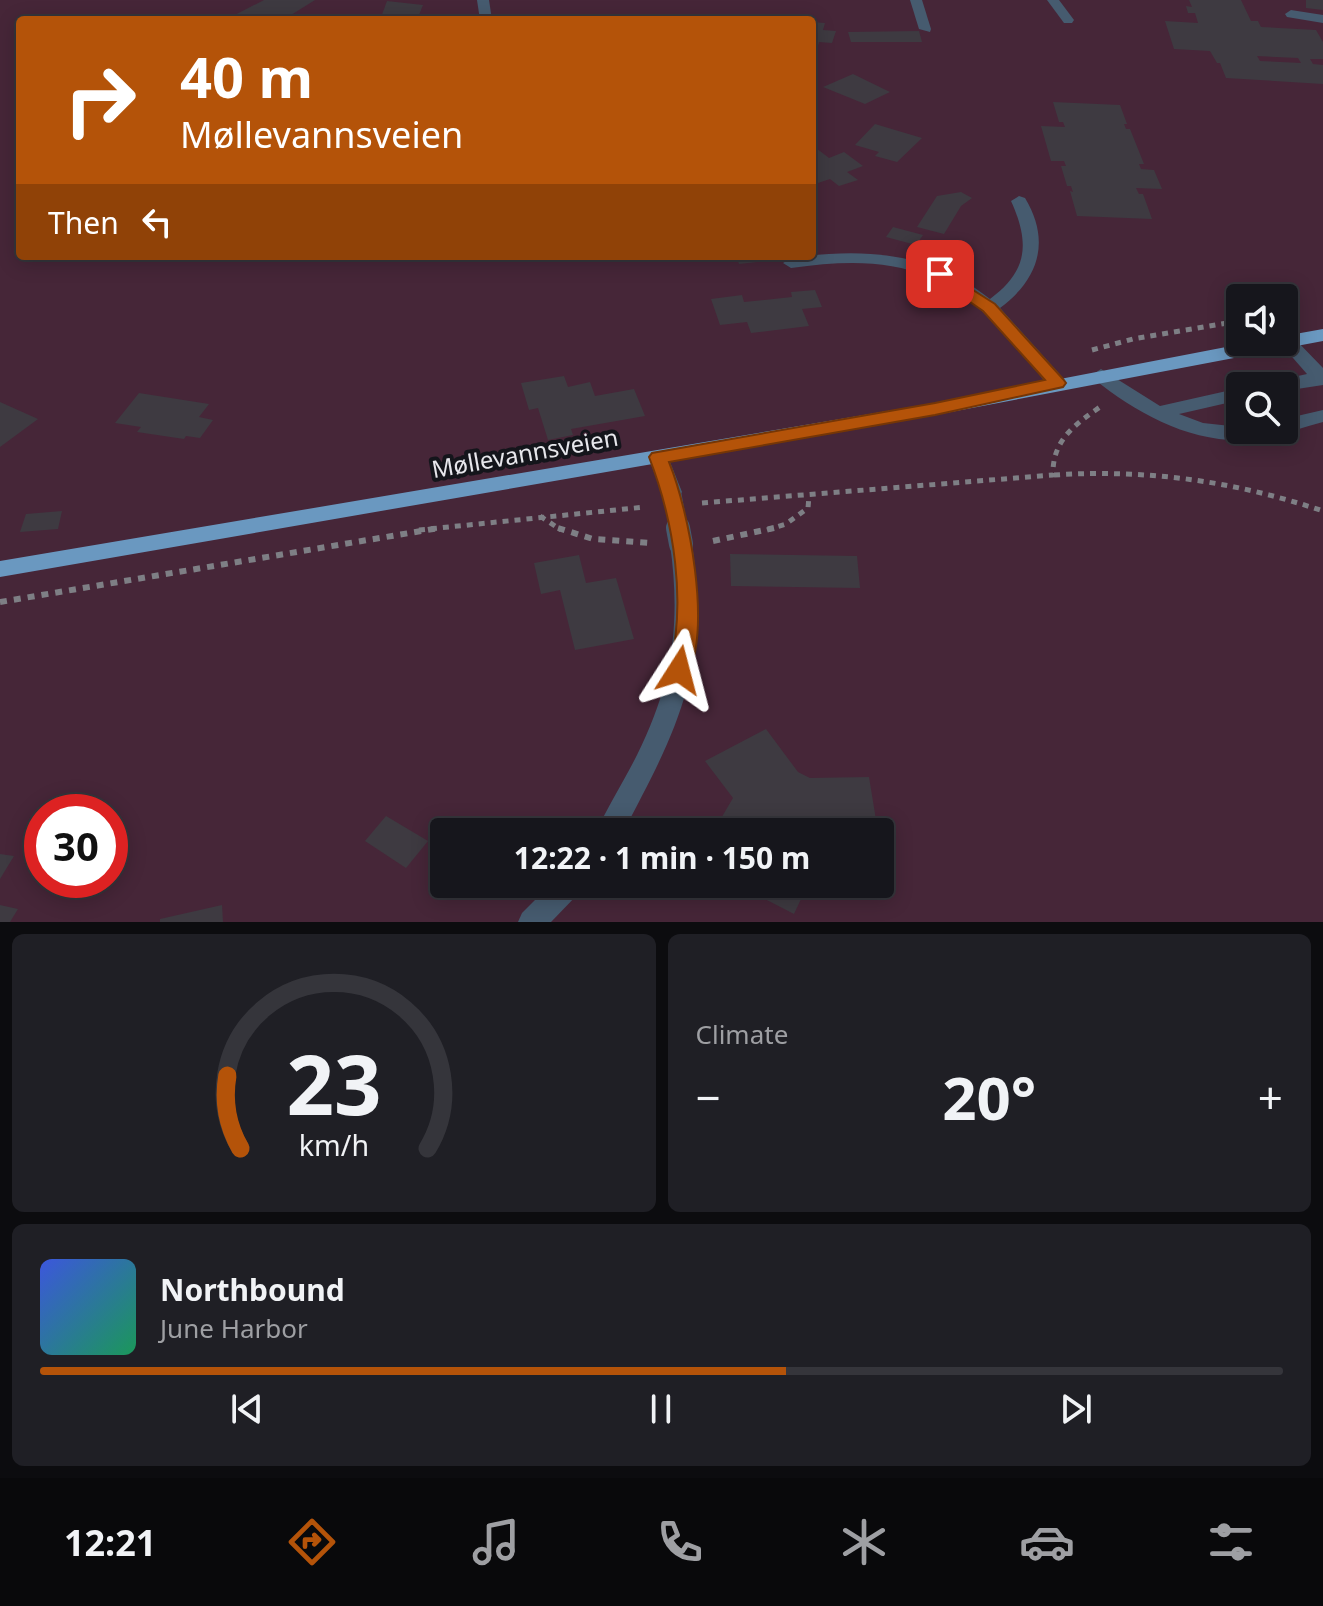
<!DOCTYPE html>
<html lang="en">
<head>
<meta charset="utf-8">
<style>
	body { margin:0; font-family:"Noto Sans",sans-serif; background:#1f1f25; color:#f1f3f6; height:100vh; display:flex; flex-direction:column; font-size:30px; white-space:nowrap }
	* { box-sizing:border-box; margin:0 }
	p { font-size:26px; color:#9e9fa3 }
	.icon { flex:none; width:44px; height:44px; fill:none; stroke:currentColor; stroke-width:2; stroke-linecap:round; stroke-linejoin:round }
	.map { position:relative; height:922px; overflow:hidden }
	.drawer { display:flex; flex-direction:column; gap:12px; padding:12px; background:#0c0c0f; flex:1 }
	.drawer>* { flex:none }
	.banner { position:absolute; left:16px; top:16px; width:800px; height:244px; border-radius:8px; box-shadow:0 4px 20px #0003,0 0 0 2px #35353b; background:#b45309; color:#fff; overflow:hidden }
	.tools { position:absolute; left:1226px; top:284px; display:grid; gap:16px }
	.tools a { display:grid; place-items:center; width:72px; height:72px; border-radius:8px; background:#16161c; box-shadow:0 4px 20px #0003,0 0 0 2px #35353b; font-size:40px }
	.speed { position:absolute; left:24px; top:794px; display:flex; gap:16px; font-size:40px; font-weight:700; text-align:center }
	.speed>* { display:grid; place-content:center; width:104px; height:104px; border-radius:50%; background:#16161c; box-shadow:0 4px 20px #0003,0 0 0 2px #35353b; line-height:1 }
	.speed .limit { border:12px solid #d22; background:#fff; color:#111 }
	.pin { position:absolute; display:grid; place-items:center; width:68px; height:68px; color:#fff; margin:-34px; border-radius:16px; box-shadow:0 4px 12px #0006 }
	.me { position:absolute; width:88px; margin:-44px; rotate:9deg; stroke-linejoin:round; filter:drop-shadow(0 0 6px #0008) }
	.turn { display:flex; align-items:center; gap:28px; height:168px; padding:0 32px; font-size:36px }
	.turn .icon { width:104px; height:104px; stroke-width:2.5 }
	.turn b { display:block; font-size:56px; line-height:68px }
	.then { display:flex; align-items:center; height:76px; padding:0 32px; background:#0003; gap:16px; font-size:30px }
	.big { font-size:60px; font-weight:700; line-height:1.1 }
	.drawer .widget { flex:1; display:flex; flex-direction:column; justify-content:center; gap:12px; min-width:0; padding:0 28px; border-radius:12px; background:#1f1f25 }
	.drawer .dial { align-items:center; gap:0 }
	.dial svg { height:208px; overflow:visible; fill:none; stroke:#35353b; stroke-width:7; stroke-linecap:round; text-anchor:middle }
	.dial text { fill:#f1f3f6; stroke:none }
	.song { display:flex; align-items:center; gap:24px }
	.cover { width:96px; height:96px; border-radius:12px; background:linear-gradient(135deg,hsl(230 70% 55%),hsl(150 70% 35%)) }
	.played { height:8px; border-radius:4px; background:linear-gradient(90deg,#b45309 60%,#35353b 60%) }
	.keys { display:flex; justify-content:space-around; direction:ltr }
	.heat { display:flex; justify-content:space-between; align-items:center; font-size:44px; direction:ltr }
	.drawer .tiles { flex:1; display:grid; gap:12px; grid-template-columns:1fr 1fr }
	.widget:last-child { grid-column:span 2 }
	.trip { position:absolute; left:430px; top:818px; width:464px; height:80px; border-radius:8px; background:#16161c; box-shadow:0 4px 20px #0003,0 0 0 2px #35353b; font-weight:700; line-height:80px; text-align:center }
	.menu { display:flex; height:128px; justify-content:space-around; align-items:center; background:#09090b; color:#9e9fa3 }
	.menu .icon { width:56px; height:56px }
	.menu .selected { color:#b45309 }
	.menu b { font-size:36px; color:#f1f3f6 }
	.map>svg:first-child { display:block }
</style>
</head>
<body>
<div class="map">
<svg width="1323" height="922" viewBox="0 0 1323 922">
	<rect width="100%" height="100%" fill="#1d1e25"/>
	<path fill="#462638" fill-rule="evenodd" d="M 0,0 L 1323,0 L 1323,922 L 0,922 ZM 20,20 L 812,20 L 812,256 L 20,256 ZM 1240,298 L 1284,298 L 1284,342 L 1240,342 ZM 1240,386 L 1284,386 L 1284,430 L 1240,430 ZM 42,812 L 110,812 L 110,880 L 42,880 ZM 444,832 L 880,832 L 880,884 L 444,884 Z"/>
	<g fill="#3e3a41" fill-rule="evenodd">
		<polygon points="264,0 315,0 283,20 225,20"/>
		<path d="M 1189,0 L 1241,0 L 1251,21 L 1258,21 L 1261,27 L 1316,30 L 1323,42 L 1323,59 L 1310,59 L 1313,64 L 1323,65 L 1323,84 L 1226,78 L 1220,63 L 1217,63 L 1210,51 L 1174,49 L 1165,21 L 1198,23 L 1195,13 L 1188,13 L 1186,6 L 1192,7 ZM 1257,56 L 1298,58 L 1301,63 L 1260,61 Z"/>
		<polygon points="1306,0 1323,0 1323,10 1306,8"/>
		<polygon points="387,1 423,5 417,20 380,20"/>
		<polygon points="812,22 825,23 823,30 836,31 832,43 819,42 818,46 812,45"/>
		<polygon points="919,31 922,42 851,42 848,32"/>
		<polygon points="853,74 890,92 865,104 823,87"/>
		<polygon points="1053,102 1120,105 1127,124 1124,124 1126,129 1130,129 1144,164 1139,164 1141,169 1154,170 1162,189 1136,188 1139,194 1143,194 1152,219 1077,216 1070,191 1073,192 1071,186 1067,186 1061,166 1066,166 1064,161 1051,161 1041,126 1065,127 1063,122 1059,122"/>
		<polygon points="875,124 922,138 897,162 875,156 879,152 855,145"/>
		<polygon points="812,145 829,158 844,152 863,166 847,172 858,180 839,186 830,179 812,185"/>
		<polygon points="961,192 972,198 961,206 944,234 917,227 937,196"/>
		<polygon points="893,227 923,235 916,245 886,237"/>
		<polygon points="736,256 794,256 794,258 739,264"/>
		<polygon points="815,290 822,307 802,309 809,326 751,333 747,322 720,325 711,299 742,295 744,302 792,297 791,292"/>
		<polygon points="564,376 568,387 590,382 595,396 634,389 645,416 571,429 573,435 548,440 538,408 529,410 521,383"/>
		<polygon points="139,393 209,404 199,417 213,420 200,438 186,436 184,439 137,432 141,427 115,423"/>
		<polygon points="0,402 38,419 0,447"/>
		<polygon points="62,511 58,529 20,532 26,514"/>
		<polygon points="730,554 857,556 860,588 731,586"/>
		<polygon points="579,555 586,583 616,578 634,639 575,650 560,590 541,594 534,563"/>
		<polygon points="766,729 798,772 810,778 869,777 878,832 713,832 733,798 705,761"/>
		<polygon points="386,816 428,841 406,868 365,841"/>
		<polygon points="110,833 130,842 110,866"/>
		<polygon points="0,854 14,856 0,879"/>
		<polygon points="736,884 808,884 794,914"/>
		<polygon points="0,905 18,909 10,922 0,922"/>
		<polygon points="222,905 223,922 160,922 160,919"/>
	</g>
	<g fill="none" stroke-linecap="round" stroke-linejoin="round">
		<g stroke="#7e7f85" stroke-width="5" stroke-dasharray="6 6" stroke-linecap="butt">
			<polyline points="1092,350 1133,339 1227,323"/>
			<path d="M 1054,475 C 1148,469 1234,481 1323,511"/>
			<path d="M 702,503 L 1053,475 C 1052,441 1074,425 1100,407"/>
			<polyline points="540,516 561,530"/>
			<polyline points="419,530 645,507"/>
			<polyline points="767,530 786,524 808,508 809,496"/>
		</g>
		<g stroke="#7e7f85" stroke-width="6" stroke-dasharray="7 7" stroke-linecap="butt">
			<polyline points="558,528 593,539 651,543"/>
			<polyline points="713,541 774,528"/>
			<polyline points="0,602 439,528"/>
		</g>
		<g fill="#465b6f" fill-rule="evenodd">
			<polygon points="477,0 489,0 492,20 480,20"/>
			<polygon points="910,0 922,0 931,29 930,32 919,29"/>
			<polygon points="1047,0 1059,0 1074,20 1072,23 1064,23"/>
			<polygon points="1291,10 1323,15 1323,23 1287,17 1285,14"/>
			<path d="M 1019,196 L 1025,198 C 1051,241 1039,279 1000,308 L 1064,379 L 1066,383 L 1064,387 L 1050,387 C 1033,368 1017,346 999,327 C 935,262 877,256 791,268 L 783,263 L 791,258 C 862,248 931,251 990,299 C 1028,271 1030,243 1011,201 Z"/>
			<polygon points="1284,336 1293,337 1323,368 1323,385 1284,391 1284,386 1269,386 1271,382 1307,374 1279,342 1284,342"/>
			<path d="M 1101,369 L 1160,406 L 1240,388 L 1240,400 L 1179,414 L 1203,423 L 1240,427 L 1240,430 L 1284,430 L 1284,419 L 1323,410 L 1323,422 C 1297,429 1272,439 1247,440 C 1190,443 1136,413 1094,379 L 1092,375 Z"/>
			<polygon points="658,450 668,457 682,492 679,497 665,497 662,492 648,457"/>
			<path d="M 681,536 L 689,538 L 692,544 C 710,666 679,727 623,832 L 596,832 C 608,806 624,781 637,755 C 673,683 681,623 670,544 L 673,538 Z"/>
			<polygon points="551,884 583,884 579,893 551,922 518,922 522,913"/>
		</g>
		<polygon fill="#6a98c0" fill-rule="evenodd" points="1323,329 1323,341 935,415 0,577 0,561 935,403 1252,342 1284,342 1284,336"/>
		<polyline stroke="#465b6f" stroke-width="18" points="672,492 679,530"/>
		<polyline stroke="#465b6f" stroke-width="24" points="678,528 681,544"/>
	</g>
	<path fill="#b45309" stroke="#753606" stroke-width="2" d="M 940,269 L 995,304 L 1063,379 L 1066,383 L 1063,387 L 935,415 L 669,462 C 689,511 712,627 687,677 L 679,679 L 672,677 L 669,670 C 687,604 674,521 649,457 L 652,453 L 935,403 L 1045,380 L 983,311 L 934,277 L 932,274 Z"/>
	<g text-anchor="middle" stroke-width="8" stroke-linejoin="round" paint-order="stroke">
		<g font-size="24" fill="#e7e7ec" stroke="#14151b">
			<text transform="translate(525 454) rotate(-10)" y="8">Møllevannsveien</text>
		</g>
	</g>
</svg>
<div class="tools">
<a><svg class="icon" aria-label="sound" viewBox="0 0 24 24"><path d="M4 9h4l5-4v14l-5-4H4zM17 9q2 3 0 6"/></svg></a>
<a><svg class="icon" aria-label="search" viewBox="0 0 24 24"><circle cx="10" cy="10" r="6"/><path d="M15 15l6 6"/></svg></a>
</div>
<div class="speed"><div class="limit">30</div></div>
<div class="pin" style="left:940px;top:274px;background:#d93025"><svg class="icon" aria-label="arrive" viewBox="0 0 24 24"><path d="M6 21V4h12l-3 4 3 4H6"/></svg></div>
<svg class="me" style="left:679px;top:670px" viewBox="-20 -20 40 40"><path d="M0-17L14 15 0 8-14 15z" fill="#b45309" stroke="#fff" stroke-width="4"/></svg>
<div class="trip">12:22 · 1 min · 150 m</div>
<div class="banner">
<div class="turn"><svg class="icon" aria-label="right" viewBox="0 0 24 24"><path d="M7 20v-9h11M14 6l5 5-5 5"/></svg><div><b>40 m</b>Møllevannsveien</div></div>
<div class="then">Then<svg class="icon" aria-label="left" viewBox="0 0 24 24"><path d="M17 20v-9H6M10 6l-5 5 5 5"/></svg></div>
</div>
</div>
<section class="drawer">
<div class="tiles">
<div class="widget dial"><svg viewBox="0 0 100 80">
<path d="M14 69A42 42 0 1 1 86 69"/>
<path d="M14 69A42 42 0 0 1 9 41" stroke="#b45309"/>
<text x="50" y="56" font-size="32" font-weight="700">23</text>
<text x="50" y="72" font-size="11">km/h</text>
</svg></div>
<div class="widget"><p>Climate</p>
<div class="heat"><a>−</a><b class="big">20°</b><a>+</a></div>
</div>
<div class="widget">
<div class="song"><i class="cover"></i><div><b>Northbound</b><p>June Harbor</p></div></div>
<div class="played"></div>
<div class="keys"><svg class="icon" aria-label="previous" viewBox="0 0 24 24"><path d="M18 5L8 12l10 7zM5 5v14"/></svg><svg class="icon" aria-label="pause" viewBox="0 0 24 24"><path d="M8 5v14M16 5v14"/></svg><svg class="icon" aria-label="next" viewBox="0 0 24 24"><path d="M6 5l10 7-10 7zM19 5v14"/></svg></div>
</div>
</div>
</section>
<nav class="menu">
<b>12:21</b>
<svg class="icon selected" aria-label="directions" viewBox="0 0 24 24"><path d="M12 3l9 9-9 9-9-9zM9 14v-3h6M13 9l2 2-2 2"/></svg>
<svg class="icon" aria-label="music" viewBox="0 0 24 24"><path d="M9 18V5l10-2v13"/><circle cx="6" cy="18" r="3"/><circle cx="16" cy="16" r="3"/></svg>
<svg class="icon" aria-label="phone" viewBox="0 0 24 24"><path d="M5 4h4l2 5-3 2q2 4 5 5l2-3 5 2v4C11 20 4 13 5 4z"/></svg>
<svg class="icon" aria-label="climate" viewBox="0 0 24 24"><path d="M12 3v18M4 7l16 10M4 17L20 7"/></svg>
<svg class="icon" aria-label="car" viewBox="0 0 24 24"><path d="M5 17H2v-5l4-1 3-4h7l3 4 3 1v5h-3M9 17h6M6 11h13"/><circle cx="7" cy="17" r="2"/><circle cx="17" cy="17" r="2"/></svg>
<svg class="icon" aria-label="filters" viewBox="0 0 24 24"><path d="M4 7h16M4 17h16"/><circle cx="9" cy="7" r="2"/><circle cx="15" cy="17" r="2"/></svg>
</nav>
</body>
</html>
